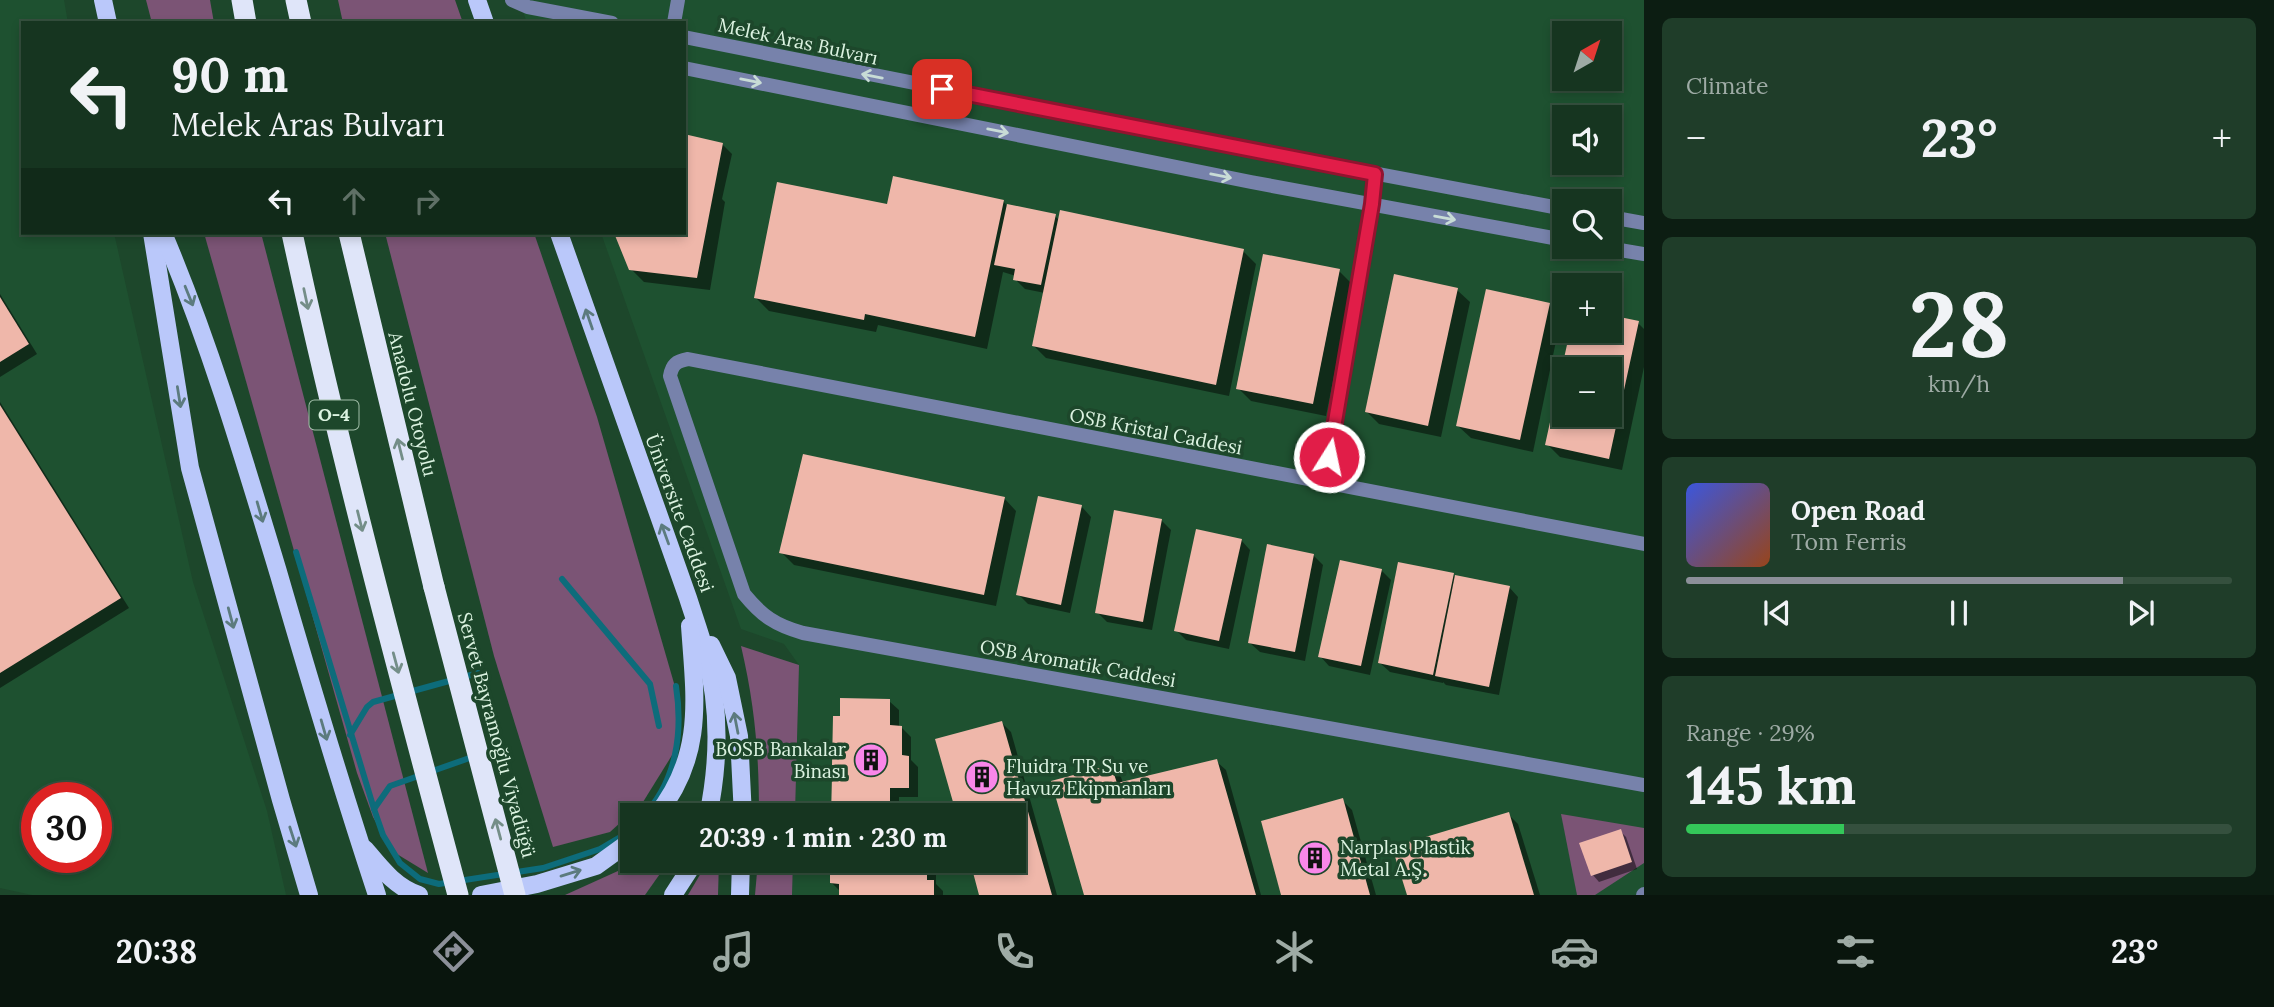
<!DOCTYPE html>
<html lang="en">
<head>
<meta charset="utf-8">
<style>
	body { margin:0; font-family:Lora,serif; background:#1f3d29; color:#f1f3f6; height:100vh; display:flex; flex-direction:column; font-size:26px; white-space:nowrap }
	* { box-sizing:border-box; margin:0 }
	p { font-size:23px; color:#9eaba5 }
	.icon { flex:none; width:38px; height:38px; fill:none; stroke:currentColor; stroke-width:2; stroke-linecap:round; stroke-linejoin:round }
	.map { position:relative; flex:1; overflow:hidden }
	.drawer { display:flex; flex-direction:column; gap:18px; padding:18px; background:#0c1d12; width:630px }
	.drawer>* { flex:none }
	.guide { position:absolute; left:21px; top:21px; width:665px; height:214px; border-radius:0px; box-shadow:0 4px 10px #0003,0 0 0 2px #35503e; background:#163520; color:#f1f3f6; overflow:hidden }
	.needle { width:46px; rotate:39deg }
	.fabs { position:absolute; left:1552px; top:21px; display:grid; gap:14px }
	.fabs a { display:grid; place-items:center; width:70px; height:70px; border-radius:0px; background:#163520; box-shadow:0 4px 10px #0003,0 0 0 2px #35503e; font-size:35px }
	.speed { position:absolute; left:21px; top:782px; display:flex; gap:14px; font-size:35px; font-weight:700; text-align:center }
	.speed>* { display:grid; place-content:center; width:91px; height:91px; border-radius:50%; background:#163520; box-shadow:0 4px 10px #0003,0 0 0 2px #35503e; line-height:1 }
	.speed .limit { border:10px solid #d22; background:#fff; color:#111 }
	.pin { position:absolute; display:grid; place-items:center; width:60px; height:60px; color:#fff; margin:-30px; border-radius:14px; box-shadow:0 4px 10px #0006 }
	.me { position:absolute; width:77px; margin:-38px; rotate:10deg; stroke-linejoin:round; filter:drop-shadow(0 0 5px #0008) }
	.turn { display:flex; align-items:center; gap:24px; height:147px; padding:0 35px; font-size:32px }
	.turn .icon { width:91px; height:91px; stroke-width:2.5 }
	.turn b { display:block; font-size:49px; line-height:60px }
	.lanes { display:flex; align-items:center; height:66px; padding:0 35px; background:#0003; justify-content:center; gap:35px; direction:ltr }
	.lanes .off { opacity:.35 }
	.big { font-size:52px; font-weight:800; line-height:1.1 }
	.drawer .widget { flex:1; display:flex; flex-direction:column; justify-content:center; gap:10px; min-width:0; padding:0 24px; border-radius:10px; background:#1f3d29 }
	.drawer .dial { align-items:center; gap:0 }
	.dial b { font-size:91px; line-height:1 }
	.song { display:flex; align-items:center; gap:21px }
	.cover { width:84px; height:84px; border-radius:10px; background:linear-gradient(135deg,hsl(230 70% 55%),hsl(20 70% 35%)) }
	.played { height:7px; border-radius:4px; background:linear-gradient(90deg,#8c9099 80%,#35503e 80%) }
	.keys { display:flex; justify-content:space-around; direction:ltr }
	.heat { display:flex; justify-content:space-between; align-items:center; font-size:38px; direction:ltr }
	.charge { height:10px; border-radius:5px; background:linear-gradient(90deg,#34c759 29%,#35503e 0) }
	.trip { position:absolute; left:620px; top:803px; width:406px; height:70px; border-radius:0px; background:#163520; box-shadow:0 4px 10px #0003,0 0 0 2px #35503e; font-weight:800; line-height:70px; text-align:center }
	.dock { display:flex; height:112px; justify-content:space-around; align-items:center; background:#09150d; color:#9eaba5 }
	.dock .icon { width:49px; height:49px }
	.dock .current { color:#8c9099 }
	.dock b { font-size:32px; color:#f1f3f6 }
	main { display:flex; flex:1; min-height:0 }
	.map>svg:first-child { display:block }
</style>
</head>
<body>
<main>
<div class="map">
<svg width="1644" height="895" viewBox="0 0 1644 895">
	<rect width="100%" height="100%" fill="#1d472b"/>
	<g fill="#1e5130" fill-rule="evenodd">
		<path d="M 0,0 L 64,0 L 68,23 L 23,23 L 23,233 L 114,233 L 193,582 L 267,811 L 286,895 L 32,895 L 0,888 ZM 37,798 L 96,798 L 96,858 L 37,858 Z"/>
		<path d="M 519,0 L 1644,0 L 1644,895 L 792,895 L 793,861 L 1013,861 L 1013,816 L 795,815 L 799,665 L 784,644 L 741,629 L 601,233 L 684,233 L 684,23 L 527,23 ZM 1564,33 L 1610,33 L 1610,79 L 1564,79 ZM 1564,117 L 1610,117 L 1610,163 L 1564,163 ZM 1564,201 L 1610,201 L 1610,247 L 1564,247 ZM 1564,285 L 1610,285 L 1610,331 L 1564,331 ZM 1564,369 L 1610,369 L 1610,415 L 1564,415 Z"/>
	</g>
	<g fill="#7b5475">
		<polygon points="146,0 210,0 214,23 152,23"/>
		<polygon points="338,0 455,0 463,23 343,23"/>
		<polygon points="204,233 261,233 428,873 392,851 373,817 357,773"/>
		<polygon points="385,233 534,233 597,417 680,704 674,752 643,802 610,832 553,847 494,656"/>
		<path d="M 741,646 L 799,665 L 795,815 L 759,815 C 759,754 755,706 741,646 Z"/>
		<polygon points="1561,814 1644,828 1644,863 1595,895 1577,895"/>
		<polygon points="640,861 669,861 645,895 565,895"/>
		<polygon points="708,861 719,861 718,895 688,895"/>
		<polygon points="758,861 793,861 792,895 755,895"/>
	</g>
	<g fill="#0007" fill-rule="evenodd">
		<polygon points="722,144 732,154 722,199 725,202 710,290 644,282 631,269 616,233 684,233"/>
		<polygon points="1003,201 1007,206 1055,216 1060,221 1243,251 1256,264 1229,396 1046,358 1034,346 1045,293 1025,289 1015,279 1016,276 1003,272 987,349 878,325 876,332 769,311 756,298 888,206"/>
		<polygon points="1339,271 1352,284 1326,416 1251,401 1238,388"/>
		<polygon points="1457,290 1470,302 1441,437 1379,424 1366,411"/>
		<polygon points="0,294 37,354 0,377"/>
		<polygon points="1549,305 1561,317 1533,452 1471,438 1458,426"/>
		<path d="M 1610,317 L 1638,323 L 1644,329 L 1644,367 L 1622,470 L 1560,457 L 1547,444 L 1572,331 L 1610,331 ZM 1564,369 L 1610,369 L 1610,415 L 1564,415 Z"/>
		<polygon points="0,402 129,608 0,688"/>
		<polygon points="1004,498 1016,511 996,606 794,565 781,552"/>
		<polygon points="1082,507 1091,517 1070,613 1028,604 1018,594"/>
		<polygon points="1161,520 1171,530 1152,630 1107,622 1097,612"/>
		<polygon points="1241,540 1250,550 1229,649 1186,640 1176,630"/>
		<polygon points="1313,555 1323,565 1305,661 1260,652 1250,643"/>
		<polygon points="1382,571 1391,580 1370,675 1329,666 1320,656"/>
		<polygon points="1453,575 1456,578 1509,587 1518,597 1499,695 1446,685 1443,682 1443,683 1390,672 1380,663"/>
		<polygon points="889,701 899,710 899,727 902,728 911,737 911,760 918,767 918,797 899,797 899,816 833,816 840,778 840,770 834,764"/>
		<polygon points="1002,723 1011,732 1057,895 981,895 971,861 1013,861 1013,816"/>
		<polygon points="1216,761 1226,770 1261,895 1086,895 1111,767 1121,777 1123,783"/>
		<polygon points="1342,800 1352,810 1376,895 1283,895"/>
		<polygon points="1508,814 1518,824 1540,895 1409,895"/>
		<polygon points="1620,831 1626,837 1637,869 1599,882 1593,875"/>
		<polygon points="832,861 926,861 936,871 936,884 943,891 943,895 841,895 841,892 832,883"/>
	</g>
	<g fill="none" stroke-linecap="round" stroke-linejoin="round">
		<g stroke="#0d6c7b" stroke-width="6">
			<polyline points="296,552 374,809 383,835 400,863 420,879 439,884 543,868 600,849 622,836 632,826"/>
			<polyline points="562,579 650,684 659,726"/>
			<polyline points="350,735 367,707 373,702 478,673"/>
			<polyline points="374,809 390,786 495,749"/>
			<path d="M 643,816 C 677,781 683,732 676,686"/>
		</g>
	</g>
	<g fill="#efb7aa" fill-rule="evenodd">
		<polygon points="684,134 723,143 697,278 629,270 614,233 684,233"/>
		<polygon points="893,176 1004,200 975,337 865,314 864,320 754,298 777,182 887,204"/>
		<polygon points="1007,204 1056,214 1041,285 1013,280 1015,269 994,265"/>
		<polygon points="1060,210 1244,249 1216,385 1032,346"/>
		<polygon points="1263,254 1340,269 1313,404 1236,389"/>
		<polygon points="1394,274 1458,288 1428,426 1365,412"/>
		<polygon points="1486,289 1550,303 1520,440 1456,426"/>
		<polygon points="0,297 29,344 0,362"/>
		<path d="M 1610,315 L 1639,321 L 1609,459 L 1545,445 L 1570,331 L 1610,331 ZM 1564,369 L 1610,369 L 1610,415 L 1564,415 Z"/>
		<polygon points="0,405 121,598 0,673"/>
		<polygon points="803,454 1005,497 984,595 779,553"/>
		<polygon points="1038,496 1082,505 1061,605 1016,595"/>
		<polygon points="1114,510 1162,519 1143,622 1095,613"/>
		<polygon points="1196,529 1242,539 1219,641 1174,631"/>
		<polygon points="1267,544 1314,554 1295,652 1248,643"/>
		<polygon points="1340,560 1382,569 1361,666 1318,657"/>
		<polygon points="1398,562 1454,573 1433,675 1378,663"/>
		<polygon points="1455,575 1510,586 1489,687 1435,676"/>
		<polygon points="840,698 890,699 890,725 902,726 902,755 909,756 909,788 890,788 890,816 831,816 832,776 838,776 838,765 832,765 833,716 840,716"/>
		<polygon points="1002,721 1052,895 979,895 970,861 1013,861 1013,816 957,816 935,739"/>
		<polygon points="1217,759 1256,895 1084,895 1051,781 1111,765 1117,783"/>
		<polygon points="1343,798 1370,895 1281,895 1261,821"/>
		<polygon points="1509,812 1534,895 1407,895 1392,847"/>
		<polygon points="1621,829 1632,862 1591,876 1579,843"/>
		<polygon points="830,861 927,861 927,880 934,880 934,895 839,895 839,884 830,883"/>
	</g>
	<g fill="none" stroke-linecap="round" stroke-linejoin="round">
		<g stroke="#7782ab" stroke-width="14">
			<polyline points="674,23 678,0"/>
			<polyline points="1325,483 1372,204 1375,174"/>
		</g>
		<g stroke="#7782ab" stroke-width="14">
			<polyline points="512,0 528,7 612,23"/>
			<polyline points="684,37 1240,148 1564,209"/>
			<polyline points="684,68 1251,182 1564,240"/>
			<polyline points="1610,217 1644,223"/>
			<polyline points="1602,247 1644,254"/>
			<path d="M 1644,544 L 688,359 C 676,361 672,365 670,376 L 744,594 C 762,616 775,625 803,633 L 1644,785"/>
			<polyline points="1643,895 1644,894"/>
		</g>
		<g stroke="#bac8fa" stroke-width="18">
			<polyline points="103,0 108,23"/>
			<polyline points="477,0 485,23"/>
			<polyline points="152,233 190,468 281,800 309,895"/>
			<path d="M 163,233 C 210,344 244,459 279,575 C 310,682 342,789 377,895"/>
			<path d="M 559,233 L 688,598 C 694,617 701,636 706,655 C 720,707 719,763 708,816"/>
			<polyline points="711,645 727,678 739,736 743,816"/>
			<path d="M 656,816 C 705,755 695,698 690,626"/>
			<path d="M 365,849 C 381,868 395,887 419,895"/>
			<polyline points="481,895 537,884 596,866 632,840"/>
			<polyline points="673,895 695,861"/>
			<polyline points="740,895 741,861"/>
		</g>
		<g stroke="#dfe5f9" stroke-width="21">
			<polyline points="242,0 246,23"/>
			<polyline points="296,0 301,23"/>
			<path d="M 292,233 C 340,455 399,675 458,895"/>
			<polyline points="349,233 434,587"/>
		</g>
		<polyline stroke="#dfe5f9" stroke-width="21" points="434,587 515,895"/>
	</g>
	<defs><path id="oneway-shaft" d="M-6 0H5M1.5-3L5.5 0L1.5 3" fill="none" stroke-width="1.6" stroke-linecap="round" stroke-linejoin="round" transform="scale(1.75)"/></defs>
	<g stroke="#c8dcd6">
		<use href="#oneway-shaft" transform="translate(872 76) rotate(-169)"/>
		<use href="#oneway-shaft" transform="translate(751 81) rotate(11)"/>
		<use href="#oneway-shaft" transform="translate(998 131) rotate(11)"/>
		<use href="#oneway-shaft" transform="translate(1221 176) rotate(11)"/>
		<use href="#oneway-shaft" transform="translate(1445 218) rotate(10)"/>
	</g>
	<g stroke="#5c7b7e">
		<use href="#oneway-shaft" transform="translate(189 296) rotate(68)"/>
		<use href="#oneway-shaft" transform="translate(589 319) rotate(-109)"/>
		<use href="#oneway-shaft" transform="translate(179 397) rotate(81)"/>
		<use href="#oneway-shaft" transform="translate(260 512) rotate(74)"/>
		<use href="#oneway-shaft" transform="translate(665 534) rotate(-110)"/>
		<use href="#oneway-shaft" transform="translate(231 618) rotate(75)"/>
		<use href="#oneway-shaft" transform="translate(736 723) rotate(-101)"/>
		<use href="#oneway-shaft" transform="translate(324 730) rotate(74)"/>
		<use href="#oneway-shaft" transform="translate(293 837) rotate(72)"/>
		<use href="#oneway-shaft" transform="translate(571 873) rotate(-17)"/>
	</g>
	<g stroke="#748e88">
		<use href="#oneway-shaft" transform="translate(306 299) rotate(78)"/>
		<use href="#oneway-shaft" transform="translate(400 449) rotate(-104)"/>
		<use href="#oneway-shaft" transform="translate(360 521) rotate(76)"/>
		<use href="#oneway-shaft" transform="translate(396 663) rotate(75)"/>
		<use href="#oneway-shaft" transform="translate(498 829) rotate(-105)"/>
	</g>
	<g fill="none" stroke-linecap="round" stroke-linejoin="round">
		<defs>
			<polyline id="route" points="942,89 1375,174 1372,204 1329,457"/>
		</defs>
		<use href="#route" stroke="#92132f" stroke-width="18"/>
		<use href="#route" stroke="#e11d48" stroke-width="12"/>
	</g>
	<defs>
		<symbol id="building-disc" viewBox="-11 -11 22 22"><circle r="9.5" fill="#f987e9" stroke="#1d472b"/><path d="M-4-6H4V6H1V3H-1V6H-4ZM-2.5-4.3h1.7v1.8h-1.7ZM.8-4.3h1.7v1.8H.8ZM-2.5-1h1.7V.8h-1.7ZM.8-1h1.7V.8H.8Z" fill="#111"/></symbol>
	</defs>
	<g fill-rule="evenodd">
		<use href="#building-disc" x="852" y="741" width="38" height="38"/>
		<use href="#building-disc" x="963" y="758" width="38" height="38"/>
		<use href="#building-disc" x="1296" y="839" width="38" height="38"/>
	</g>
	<g text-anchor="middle" stroke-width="7" stroke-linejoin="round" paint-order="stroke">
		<rect fill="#1d472b" stroke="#a3bfaa" stroke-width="2" x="309.5" y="400.5" width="49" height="29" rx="5"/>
		<g font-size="18" font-weight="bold" fill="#dcf3e1">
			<text x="334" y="421">O-4</text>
		</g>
		<g font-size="19" fill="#dcf3e1" stroke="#1d472b">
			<text transform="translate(798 41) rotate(12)" y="7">Melek Aras Bulvarı</text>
			<text transform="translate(413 404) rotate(76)" y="7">Anadolu Otoyolu</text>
			<text transform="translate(1156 431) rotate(11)" y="7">OSB Kristal Caddesi</text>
			<text transform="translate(680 513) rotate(70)" y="7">Üniversite Caddesi</text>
			<text transform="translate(1078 663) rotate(10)" y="7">OSB Aromatik Caddesi</text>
			<text transform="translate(497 735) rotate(75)" y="7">Servet Bayramoğlu Viyadüğü</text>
		</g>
		<g font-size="19" fill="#dcf3e1" stroke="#1d472b" text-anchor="start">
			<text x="846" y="756" text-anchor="end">BOSB Bankalar<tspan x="846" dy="22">Binası</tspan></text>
			<text x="1006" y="773">Fluidra TR Su ve<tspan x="1006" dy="22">Havuz Ekipmanları</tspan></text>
			<text x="1340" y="854">Narplas Plastik<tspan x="1340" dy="22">Metal A.Ş.</tspan></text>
		</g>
	</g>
</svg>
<div class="fabs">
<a><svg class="needle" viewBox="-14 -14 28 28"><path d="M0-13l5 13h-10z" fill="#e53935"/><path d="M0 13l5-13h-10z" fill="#9eaba5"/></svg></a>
<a><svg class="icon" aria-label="sound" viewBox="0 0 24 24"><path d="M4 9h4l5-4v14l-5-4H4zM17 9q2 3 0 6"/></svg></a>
<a><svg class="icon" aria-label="search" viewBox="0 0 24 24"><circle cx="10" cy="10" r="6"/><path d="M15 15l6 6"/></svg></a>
<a>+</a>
<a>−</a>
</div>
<div class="speed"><div class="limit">30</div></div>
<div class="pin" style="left:942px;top:89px;background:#d93025"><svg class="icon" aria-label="arrive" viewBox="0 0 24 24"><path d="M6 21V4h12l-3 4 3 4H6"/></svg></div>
<svg class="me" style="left:1329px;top:457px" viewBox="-20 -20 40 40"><circle r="17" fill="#e11d48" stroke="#fff" stroke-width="3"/><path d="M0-11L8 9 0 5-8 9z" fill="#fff"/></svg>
<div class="trip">20:39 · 1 min · 230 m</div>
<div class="guide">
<div class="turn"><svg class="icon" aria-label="left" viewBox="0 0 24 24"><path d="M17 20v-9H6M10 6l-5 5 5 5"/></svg><div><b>90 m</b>Melek Aras Bulvarı</div></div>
<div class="lanes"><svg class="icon" aria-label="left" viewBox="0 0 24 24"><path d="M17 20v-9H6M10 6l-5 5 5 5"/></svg><svg class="icon off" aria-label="ahead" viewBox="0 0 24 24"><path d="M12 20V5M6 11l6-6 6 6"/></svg><svg class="icon off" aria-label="right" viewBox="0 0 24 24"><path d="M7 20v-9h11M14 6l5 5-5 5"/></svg></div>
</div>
</div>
<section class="drawer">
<div class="widget"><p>Climate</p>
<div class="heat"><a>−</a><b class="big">23°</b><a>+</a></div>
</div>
<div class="widget dial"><b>28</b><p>km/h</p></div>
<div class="widget">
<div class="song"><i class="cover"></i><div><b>Open Road</b><p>Tom Ferris</p></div></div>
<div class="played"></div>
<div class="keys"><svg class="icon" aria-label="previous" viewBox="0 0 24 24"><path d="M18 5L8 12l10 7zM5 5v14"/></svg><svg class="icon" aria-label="pause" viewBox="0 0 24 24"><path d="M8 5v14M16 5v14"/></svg><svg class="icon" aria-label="next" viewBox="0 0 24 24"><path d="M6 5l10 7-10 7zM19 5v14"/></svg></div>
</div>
<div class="widget"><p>Range · 29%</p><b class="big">145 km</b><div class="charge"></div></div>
</section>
</main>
<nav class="dock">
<b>20:38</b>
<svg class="icon current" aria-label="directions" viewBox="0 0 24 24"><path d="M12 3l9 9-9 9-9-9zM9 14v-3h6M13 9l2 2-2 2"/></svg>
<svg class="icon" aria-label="music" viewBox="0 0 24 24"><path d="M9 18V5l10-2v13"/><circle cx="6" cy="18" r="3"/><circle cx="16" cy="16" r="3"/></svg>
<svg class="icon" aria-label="phone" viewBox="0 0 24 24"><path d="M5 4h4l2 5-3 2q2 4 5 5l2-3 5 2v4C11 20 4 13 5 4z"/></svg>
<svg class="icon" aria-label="climate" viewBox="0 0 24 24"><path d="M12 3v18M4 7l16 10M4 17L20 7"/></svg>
<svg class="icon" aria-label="car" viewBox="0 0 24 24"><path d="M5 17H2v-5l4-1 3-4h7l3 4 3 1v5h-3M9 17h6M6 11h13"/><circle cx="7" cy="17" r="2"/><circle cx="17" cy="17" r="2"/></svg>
<svg class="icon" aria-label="filters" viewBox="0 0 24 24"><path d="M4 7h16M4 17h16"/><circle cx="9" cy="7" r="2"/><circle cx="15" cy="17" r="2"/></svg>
<b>23°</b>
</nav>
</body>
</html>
